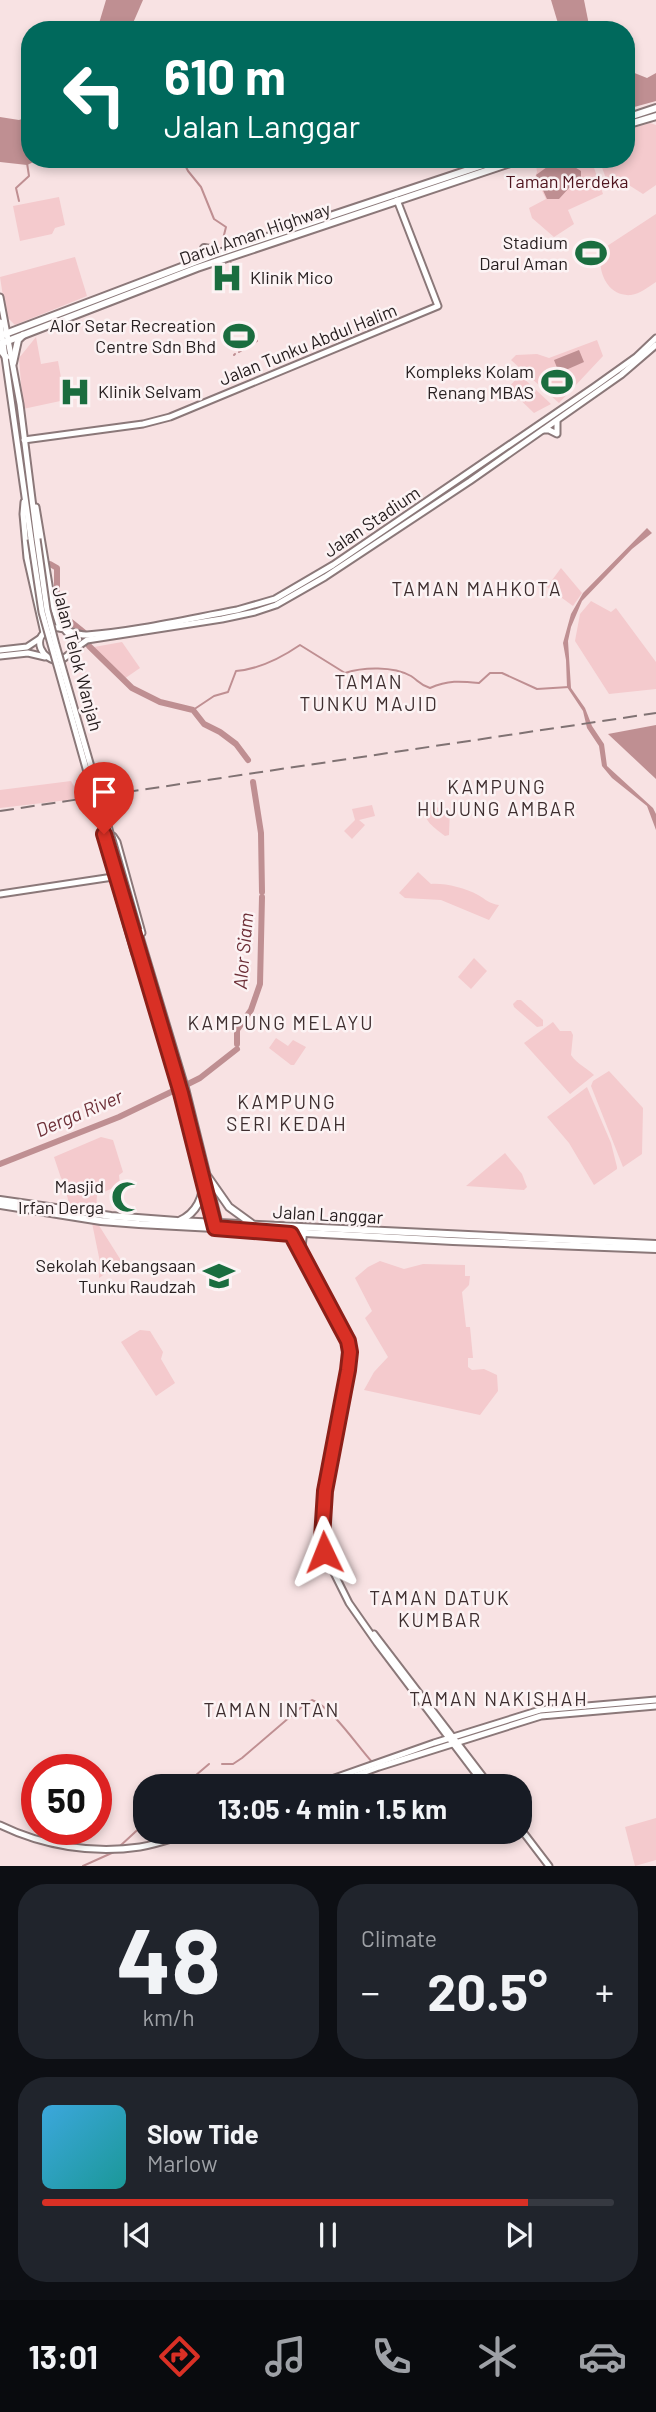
<!DOCTYPE html>
<html lang="en">
<head>
<meta charset="utf-8">
<style>
	body { margin:0; font-family:Barlow,sans-serif; background:#20242c; color:#f1f3f6; height:100vh; display:flex; flex-direction:column; font-size:26px; white-space:nowrap }
	* { box-sizing:border-box; margin:0 }
	p { font-size:23px; color:#9ea1a6 }
	.icon { flex:none; width:38px; height:38px; fill:none; stroke:currentColor; stroke-width:2; stroke-linecap:round; stroke-linejoin:round }
	.map { position:relative; height:1866px; overflow:hidden }
	.drawer { display:flex; flex-direction:column; gap:18px; padding:18px; background:#0d0f14; flex:1 }
	.drawer>* { flex:none }
	.banner { position:absolute; left:21px; top:21px; width:614px; height:147px; border-radius:28px; box-shadow:0 4px 10px #0003; background:#00695c; color:#fff; overflow:hidden }
	.speed { position:absolute; left:21px; top:1754px; display:flex; gap:14px; font-size:35px; font-weight:700; text-align:center }
	.speed>* { display:grid; place-content:center; width:91px; height:91px; border-radius:50%; background:#171b24; box-shadow:0 4px 10px #0003; line-height:1 }
	.speed .limit { border:10px solid #d22; background:#fff; color:#111 }
	.pin { position:absolute; display:grid; place-items:center; width:60px; height:60px; color:#fff; margin:-72px -30px; border-radius:50% 50% 50% 0; rotate:-45deg; box-shadow:0 0 7px #0007 }
	.pin .icon { rotate:45deg }
	.me { position:absolute; width:77px; margin:-38px; rotate:358deg; stroke-linejoin:round; filter:drop-shadow(0 0 5px #0008) }
	.turn { display:flex; align-items:center; gap:24px; height:147px; padding:0 28px; font-size:32px }
	.turn .icon { width:91px; height:91px; stroke-width:2.5 }
	.turn b { display:block; font-size:49px; line-height:60px }
	.big { font-size:52px; font-weight:700; line-height:1.1 }
	.drawer .tile { flex:1; display:flex; flex-direction:column; justify-content:center; gap:10px; min-width:0; padding:0 24px; border-radius:28px; background:#20242c }
	.drawer .dial { align-items:center; gap:0 }
	.dial b { font-size:91px; line-height:1 }
	.song { display:flex; align-items:center; gap:21px }
	.cover { width:84px; height:84px; border-radius:10px; background:linear-gradient(135deg,hsl(200 70% 55%),hsl(180 70% 35%)) }
	.played { height:7px; border-radius:4px; background:linear-gradient(90deg,#d93025 85%,#363941 85%) }
	.keys { display:flex; justify-content:space-around; direction:ltr }
	.heat { display:flex; justify-content:space-between; align-items:center; font-size:38px; direction:ltr }
	.drawer .tiles { flex:1; display:grid; gap:18px; grid-template-columns:1fr 1fr }
	.tile:last-child { grid-column:span 2 }
	.trip { position:absolute; left:133px; top:1774px; width:399px; height:70px; border-radius:28px; background:#171b24; box-shadow:0 4px 10px #0003; font-weight:700; line-height:70px; text-align:center }
	.menu { display:flex; height:112px; justify-content:space-around; align-items:center; background:#090b0e; color:#9ea1a6 }
	.menu .icon { width:49px; height:49px }
	.menu .on { color:#d93025 }
	.menu b { font-size:32px; color:#f1f3f6 }
	.map>svg:first-child { display:block }
</style>
</head>
<body>
<div class="map">
<svg width="656" height="1866" viewBox="0 0 656 1866">
	<rect width="100%" height="100%" fill="#f8e2e3"/>
	<g fill="#f4cacd">
		<polygon points="650,123 656,125 656,185 643,194 624,182 609,187 599,159 626,159 627,130"/>
		<polygon points="535,159 591,159 603,194 568,210 574,224 554,237 532,218 529,208 546,199 535,177 537,172"/>
		<polygon points="59,197 65,225 55,228 52,234 20,241 13,206"/>
		<path d="M 656,214 L 656,282 C 648,287 640,294 631,295 C 610,297 598,275 601,257 L 598,252 Z"/>
		<polygon points="75,257 87,296 15,325 6,316 0,277"/>
		<polygon points="36,337 41,364 58,361 65,400 23,409 19,358"/>
		<polygon points="597,340 603,356 559,403 511,360 516,355 537,354 549,358"/>
		<polygon points="520,375 551,404 534,413 508,388"/>
		<polygon points="561,568 582,593 573,606 547,587"/>
		<polygon points="591,601 611,612 616,608 656,662 656,689 609,694 575,641 580,614"/>
		<polygon points="122,642 140,668 124,679 105,661 94,647"/>
		<polygon points="71,781 75,788 82,786 85,798 0,808 0,790"/>
		<polygon points="372,805 375,816 359,820 365,825 352,839 344,831 355,820 352,809"/>
		<path d="M 426,807 L 450,808 L 449,835 L 445,836 C 435,828 421,820 426,807 Z"/>
		<path d="M 418,872 L 431,884 C 445,883 465,888 478,895 C 485,899 490,904 499,905 L 489,920 L 441,900 L 405,898 L 399,893 Z"/>
		<polygon points="474,958 487,971 471,989 458,977"/>
		<polygon points="517,1000 521,1000 543,1020 543,1026 537,1027 514,1007 513,1004"/>
		<path d="M 553,1022 L 560,1031 L 571,1031 L 573,1035 L 571,1055 C 577,1064 587,1068 594,1075 L 570,1094 L 524,1043 Z"/>
		<polygon points="276,1038 288,1046 293,1040 306,1047 294,1065 291,1065 269,1048"/>
		<polygon points="609,1071 643,1108 642,1154 623,1167 591,1086 593,1081"/>
		<polygon points="587,1087 611,1143 617,1167 617,1169 594,1185 569,1143 547,1117"/>
		<polygon points="101,1137 113,1140 123,1172 119,1175 120,1185 97,1195 96,1210 70,1207 65,1188 66,1184 61,1178 54,1157"/>
		<polygon points="505,1153 522,1174 527,1187 524,1190 466,1186"/>
		<polygon points="92,1223 98,1224 122,1262 99,1278 100,1262"/>
		<polygon points="380,1261 404,1269 423,1264 465,1265 465,1276 470,1276 469,1285 462,1292 466,1327 470,1327 473,1358 468,1358 468,1367 472,1370 484,1369 497,1375 498,1391 480,1415 364,1390 374,1372 388,1357 365,1318 372,1311 355,1278 368,1267"/>
		<polygon points="140,1330 150,1331 163,1352 161,1359 175,1383 156,1396 121,1342"/>
		<polygon points="656,1818 656,1860 635,1866 625,1827"/>
	</g>
	<g fill="#bf8f92">
		<polygon points="106,0 143,0 130,30 97,30"/>
		<polygon points="551,0 584,0 590,30 560,30"/>
		<polygon points="627,70 647,78 656,73 656,101 627,109"/>
		<polygon points="30,116 30,159 40,159 27,165 0,162 0,117 19,120"/>
		<polygon points="566,159 571,159 573,166 581,171 581,183 578,186 569,188 559,199 547,199 536,175 547,167"/>
		<polygon points="579,350 584,362 559,373 554,360"/>
		<polygon points="647,528 652,533 632,549 582,601 571,627 568,641 571,688 585,708 592,726 604,744 607,766 653,808 656,814 656,830 647,806 612,778 602,766 599,746 587,728 583,711 567,687 566,660 563,643 571,614 583,593"/>
		<polygon points="656,725 656,779 608,734"/>
	</g>
	<g fill="none" stroke-linecap="round" stroke-linejoin="round">
		<g stroke="#bf8f92" stroke-width="2">
			<polyline points="182,159 188,171 201,187 214,219 226,227 223,239 225,246"/>
			<polyline points="19,201 16,188 29,176 27,163"/>
			<polyline points="230,261 233,269"/>
			<polyline points="239,352 257,341 255,338"/>
			<polyline points="234,355 235,354"/>
			<path d="M 193,710 L 214,696 L 228,692 L 236,671 C 260,669 281,658 300,645 L 345,673 C 363,667 393,666 411,676 C 419,681 418,684 430,688 C 448,680 460,681 479,683 L 490,673 L 502,673 L 537,689 L 569,687"/>
			<path d="M 222,1764 L 233,1764 L 242,1758 L 305,1704 L 312,1700 C 333,1708 357,1746 373,1763"/>
			<polyline points="385,1777 392,1784 404,1787"/>
			<polyline points="182,1787 209,1764"/>
			<polyline points="462,1787 473,1779"/>
			<polyline points="120,1846 145,1823"/>
			<polyline points="83,1866 114,1852"/>
		</g>
		<g stroke="#bf8f92" stroke-width="6">
			<polyline points="43,566 50,564 57,568 57,606 60,613 86,634"/>
			<polyline points="89,646 132,688 160,702 193,710 204,724 220,732 236,744 248,760"/>
			<polyline points="253,782 261,833 262,892"/>
			<polyline points="237,1044 237,1030 251,1010 260,984 262,897"/>
			<polyline points="186,1085 200,1078 237,1049"/>
			<polyline points="0,1164 119,1117 171,1092"/>
		</g>
		<defs>
			<g id="secondary">
				<polyline points="0,297 20,404 37,539"/>
				<polyline points="0,322 31,539"/>
				<polyline points="543,430 549,430 557,434 557,421"/>
				<polyline points="24,440 143,424 170,417 438,306 397,200"/>
				<polyline points="24,502 23,514 27,558 44,633"/>
				<polyline points="36,507 52,603 60,628"/>
				<path d="M 65,630 L 72,638 L 71,653 L 60,661 C 42,661 30,638 50,629 C 62,624 74,636 87,635 C 137,631 188,619 237,610 L 275,599 L 333,565 L 594,387 L 636,357 L 656,338"/>
				<polyline points="0,650 27,647 39,639"/>
				<polyline points="73,650 87,640 222,619 255,612 276,605 325,577 470,481 621,375 656,345"/>
				<polyline points="0,656 28,653 45,657"/>
				<polyline points="0,894 113,877"/>
				<polyline points="138,930 186,1090 220,1227"/>
				<polyline points="132,932 181,1093 215,1225"/>
				<polyline points="135,954 102,839 106,835 113,836 117,842 142,933"/>
				<polyline points="304,1230 302,1247 304,1259 344,1333 350,1351 346,1386 325,1491 322,1538 325,1555 349,1603 377,1643 486,1787"/>
				<polyline points="374,1634 491,1787"/>
				<polyline points="309,1787 434,1743 540,1710 656,1700"/>
				<polyline points="324,1787 379,1767 541,1716 656,1706"/>
				<path d="M 0,1825 C 43,1846 93,1854 140,1847 C 159,1844 176,1837 194,1832"/>
				<polyline points="520,1828 549,1866"/>
			</g>
			<g id="primary">
				<polyline points="626,118 656,108"/>
				<polyline points="626,125 656,116"/>
				<polyline points="204,248 210,249 213,255"/>
				<polyline points="0,324 0,323"/>
				<polyline points="0,336 213,255 501,159"/>
				<polyline points="0,344 197,268 522,159"/>
				<polyline points="0,349 6,357"/>
				<polyline points="13,363 18,340 23,335"/>
				<polyline points="208,1177 229,1207 251,1223"/>
				<polyline points="0,1200 111,1216 177,1221 656,1244"/>
				<polyline points="0,1205 101,1221 139,1224 453,1241 656,1249"/>
				<path d="M 179,1221 C 196,1214 205,1196 203,1178"/>
				<polyline points="287,1233 295,1239 304,1259"/>
			</g>
		</defs>
		<use href="#secondary" stroke="#8b7879" stroke-width="9"/>
		<use href="#primary" stroke="#8b7879" stroke-width="10"/>
		<use href="#secondary" stroke="#fff" stroke-width="5"/>
		<use href="#primary" stroke="#fff" stroke-width="6"/>
		<polyline stroke="#807273" stroke-width="2" stroke-dasharray="14 7" stroke-linecap="butt" points="0,811 656,713"/>
		<defs>
			<g id="secondary-bridge">
				<polyline points="31,539 42,612 132,932"/>
				<polyline points="37,539 47,610 56,645 138,930"/>
			</g>
		</defs>
		<use href="#secondary-bridge" stroke="#8b7879" stroke-width="9" stroke-linecap="butt"/>
		<use href="#secondary-bridge" stroke="#fff" stroke-width="5"/>
	</g>
	<g fill="none" stroke-linecap="round" stroke-linejoin="round">
		<defs>
			<polyline id="route" points="104,834 181,1093 215,1228 291,1234 348,1341 350,1352 348,1370 325,1491 322,1538 324,1552"/>
		</defs>
		<use href="#route" stroke="#8d1f18" stroke-width="18"/>
		<use href="#route" stroke="#d93025" stroke-width="12"/>
	</g>
	<defs>
		<symbol id="stadium-bare" viewBox="-9 -9 18 18"><path d="M0-5a6.5 5 0 1 0 0 10a6.5 5 0 1 0 0-10ZM-3.5-1.8h7v3.6h-7Z" fill="#1a6d3f" stroke="#fcf3f4" stroke-width="2.5" paint-order="stroke"/></symbol>
		<symbol id="hospital-bare" viewBox="-9 -9 18 18"><path d="M-5-5h3v3.5h4V-5h3V5h-3V1.5h-4V5h-3Z" fill="#1a6d3f" stroke="#fcf3f4" stroke-width="2.5" paint-order="stroke"/></symbol>
		<symbol id="mosque-bare" viewBox="-9 -9 18 18"><path d="M3.5-4.9A6 6 0 1 0 3.5 4.9A5 5 0 1 1 3.5-4.9Z" fill="#1a6d3f" stroke="#fcf3f4" stroke-width="2.5" paint-order="stroke"/></symbol>
		<symbol id="school-bare" viewBox="-9 -9 18 18"><path d="M0-5L7-2L0 1L-7-2ZM-4 1L0 2.5L4 1V4Q0 6-4 4Z" fill="#1a6d3f" stroke="#fcf3f4" stroke-width="2.5" paint-order="stroke"/></symbol>
	</defs>
	<g fill-rule="evenodd">
		<use href="#stadium-bare" x="569" y="231" width="44" height="44"/>
		<use href="#hospital-bare" x="205" y="256" width="44" height="44"/>
		<use href="#stadium-bare" x="217" y="314" width="44" height="44"/>
		<use href="#stadium-bare" x="535" y="360" width="44" height="44"/>
		<use href="#hospital-bare" x="53" y="370" width="44" height="44"/>
		<use href="#mosque-bare" x="105" y="1175" width="44" height="44"/>
		<use href="#school-bare" x="197" y="1254" width="44" height="44"/>
	</g>
	<g text-anchor="middle" stroke-width="5" stroke-linejoin="round" paint-order="stroke">
		<g font-size="18" fill="#4f141e" stroke="#fcf3f4">
			<text x="567" y="188">Taman Merdeka</text>
		</g>
		<g font-size="18" fill="#282021" stroke="#fcf3f4">
			<text transform="translate(255 234) rotate(-19)" y="6">Darul Aman Highway</text>
			<text transform="translate(308 345) rotate(-22)" y="6">Jalan Tunku Abdul Halim</text>
			<text transform="translate(372 522) rotate(-34)" y="6">Jalan Stadium</text>
			<text transform="translate(77 659) rotate(75)" y="6">Jalan Telok Wanjah</text>
			<text transform="translate(328 1215) rotate(3)" y="6">Jalan Langgar</text>
		</g>
		<g font-size="18" fill="#282021" stroke="#fcf3f4" text-anchor="end">
			<text x="568" y="249">Stadium<tspan x="568" dy="21">Darul Aman</tspan></text>
			<text x="250" y="284" text-anchor="start">Klinik Mico</text>
			<text x="216" y="332">Alor Setar Recreation<tspan x="216" dy="21">Centre Sdn Bhd</tspan></text>
			<text x="534" y="378">Kompleks Kolam<tspan x="534" dy="21">Renang MBAS</tspan></text>
			<text x="98" y="398" text-anchor="start">Klinik Selvam</text>
			<text x="104" y="1193">Masjid<tspan x="104" dy="21">Irfan Derga</tspan></text>
			<text x="196" y="1272">Sekolah Kebangsaan<tspan x="196" dy="21">Tunku Raudzah</tspan></text>
		</g>
		<g font-size="19" letter-spacing="2" fill="#3e2e2f" stroke="#fcf3f4">
			<text x="477" y="596">TAMAN MAHKOTA</text>
			<text x="369" y="689">TAMAN<tspan x="369" dy="22">TUNKU MAJID</tspan></text>
			<text x="497" y="794">KAMPUNG<tspan x="497" dy="22">HUJUNG AMBAR</tspan></text>
			<text x="281" y="1030">KAMPUNG MELAYU</text>
			<text x="287" y="1109">KAMPUNG<tspan x="287" dy="22">SERI KEDAH</tspan></text>
			<text x="440" y="1605">TAMAN DATUK<tspan x="440" dy="22">KUMBAR</tspan></text>
			<text x="499" y="1706">TAMAN NAKISHAH</text>
			<text x="272" y="1717">TAMAN INTAN</text>
		</g>
		<g font-size="19" font-style="italic" fill="#6d2f37" stroke="#fcf3f4">
			<text transform="translate(243 951) rotate(-85)" y="7">Alor Siam</text>
			<text transform="translate(79 1113) rotate(-23)" y="7">Derga River</text>
		</g>
	</g>
</svg>
<div class="speed"><div class="limit">50</div></div>
<div class="pin" style="left:104px;top:834px;background:#d93025"><svg class="icon" aria-label="arrive" viewBox="0 0 24 24"><path d="M6 21V4h12l-3 4 3 4H6"/></svg></div>
<svg class="me" style="left:324px;top:1552px" viewBox="-20 -20 40 40"><path d="M0-17L14 15 0 8-14 15z" fill="#d93025" stroke="#fff" stroke-width="4"/></svg>
<div class="trip">13:05 · 4 min · 1.5 km</div>
<div class="banner">
<div class="turn"><svg class="icon" aria-label="left" viewBox="0 0 24 24"><path d="M17 20v-9H6M10 6l-5 5 5 5"/></svg><div><b>610 m</b>Jalan Langgar</div></div>
</div>
</div>
<section class="drawer">
<div class="tiles">
<div class="tile dial"><b>48</b><p>km/h</p></div>
<div class="tile"><p>Climate</p>
<div class="heat"><a>−</a><b class="big">20.5°</b><a>+</a></div>
</div>
<div class="tile">
<div class="song"><i class="cover"></i><div><b>Slow Tide</b><p>Marlow</p></div></div>
<div class="played"></div>
<div class="keys"><svg class="icon" aria-label="previous" viewBox="0 0 24 24"><path d="M18 5L8 12l10 7zM5 5v14"/></svg><svg class="icon" aria-label="pause" viewBox="0 0 24 24"><path d="M8 5v14M16 5v14"/></svg><svg class="icon" aria-label="next" viewBox="0 0 24 24"><path d="M6 5l10 7-10 7zM19 5v14"/></svg></div>
</div>
</div>
</section>
<nav class="menu">
<b>13:01</b>
<svg class="icon on" aria-label="directions" viewBox="0 0 24 24"><path d="M12 3l9 9-9 9-9-9zM9 14v-3h6M13 9l2 2-2 2"/></svg>
<svg class="icon" aria-label="music" viewBox="0 0 24 24"><path d="M9 18V5l10-2v13"/><circle cx="6" cy="18" r="3"/><circle cx="16" cy="16" r="3"/></svg>
<svg class="icon" aria-label="phone" viewBox="0 0 24 24"><path d="M5 4h4l2 5-3 2q2 4 5 5l2-3 5 2v4C11 20 4 13 5 4z"/></svg>
<svg class="icon" aria-label="climate" viewBox="0 0 24 24"><path d="M12 3v18M4 7l16 10M4 17L20 7"/></svg>
<svg class="icon" aria-label="car" viewBox="0 0 24 24"><path d="M5 17H2v-5l4-1 3-4h7l3 4 3 1v5h-3M9 17h6M6 11h13"/><circle cx="7" cy="17" r="2"/><circle cx="17" cy="17" r="2"/></svg>
</nav>
</body>
</html>
